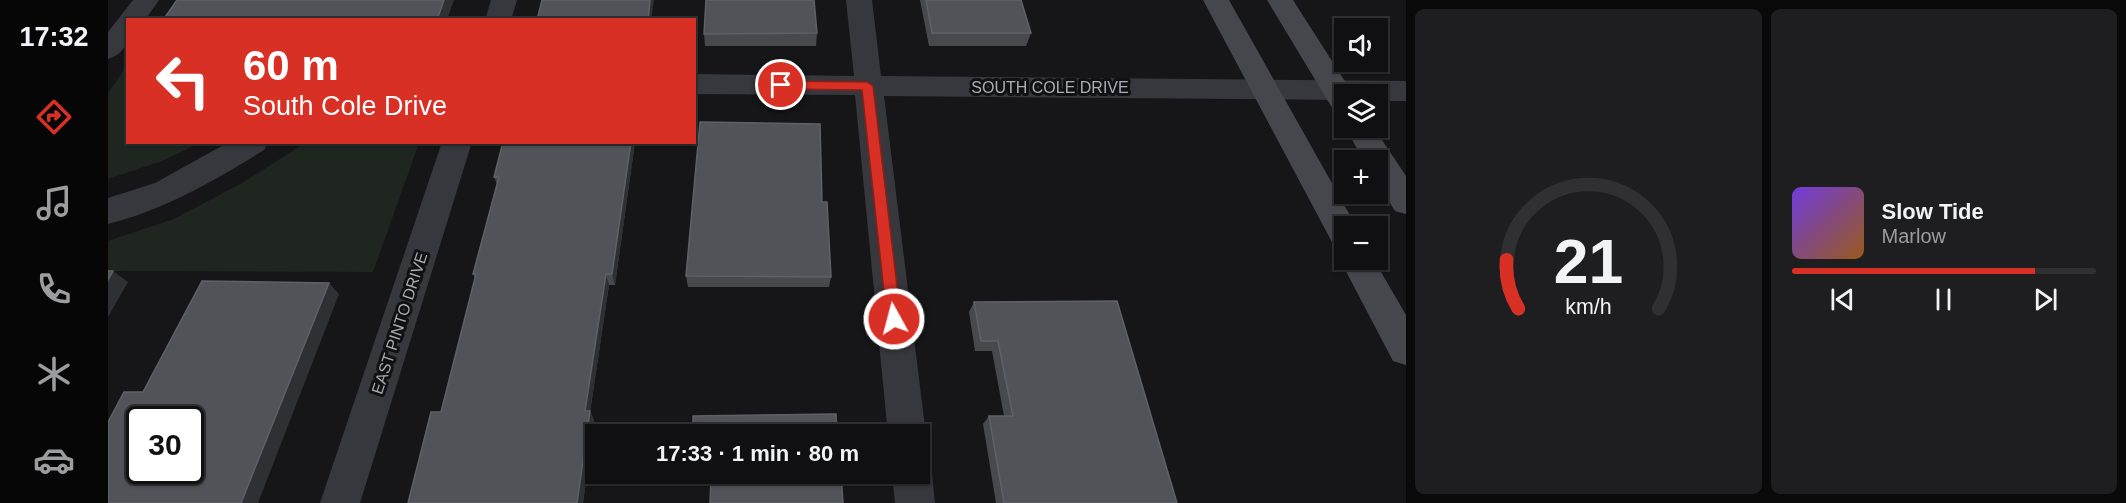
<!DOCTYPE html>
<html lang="en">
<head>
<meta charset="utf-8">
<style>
	body { margin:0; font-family:Helvetica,sans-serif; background:#1e1e20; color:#f1f3f6; height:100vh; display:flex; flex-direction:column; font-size:22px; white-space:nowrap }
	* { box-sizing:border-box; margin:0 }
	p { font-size:20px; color:#9c9d9f }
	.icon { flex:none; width:33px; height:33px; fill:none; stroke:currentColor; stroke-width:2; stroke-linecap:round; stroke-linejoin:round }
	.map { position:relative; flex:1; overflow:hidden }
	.panel { display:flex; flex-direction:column; gap:9px; padding:9px; background:#09090a; width:720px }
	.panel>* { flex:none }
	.banner { position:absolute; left:18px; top:18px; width:570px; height:126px; border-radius:0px; box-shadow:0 2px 4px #0004,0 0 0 2px #303032; background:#d93025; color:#fff; overflow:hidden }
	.buttons { position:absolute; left:1226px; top:18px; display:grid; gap:12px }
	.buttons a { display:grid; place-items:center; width:54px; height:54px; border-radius:0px; background:#101012; box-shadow:0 2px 4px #0004,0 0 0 2px #303032; font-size:30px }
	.speed { position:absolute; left:18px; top:406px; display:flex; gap:12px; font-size:30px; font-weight:700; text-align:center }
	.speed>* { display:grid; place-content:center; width:78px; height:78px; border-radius:50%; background:#101012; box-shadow:0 2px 4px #0004,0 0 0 2px #303032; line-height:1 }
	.speed .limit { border:3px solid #111; border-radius:9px; background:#fff; color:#111 }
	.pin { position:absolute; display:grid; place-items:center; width:51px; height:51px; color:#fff; margin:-26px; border:3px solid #fff; border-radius:50%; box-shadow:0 2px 6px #0007 }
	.me { position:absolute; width:66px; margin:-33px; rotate:353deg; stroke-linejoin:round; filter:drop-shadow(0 0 4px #0008) }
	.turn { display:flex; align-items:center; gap:21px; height:126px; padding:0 18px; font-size:27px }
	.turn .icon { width:78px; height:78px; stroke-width:2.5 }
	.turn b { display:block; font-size:42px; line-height:51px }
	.panel .tile { flex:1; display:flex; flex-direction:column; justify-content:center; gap:9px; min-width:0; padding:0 21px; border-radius:9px; background:#1e1e20 }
	.panel .dial { align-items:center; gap:0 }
	.dial svg { height:156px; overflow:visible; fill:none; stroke:#303032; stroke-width:7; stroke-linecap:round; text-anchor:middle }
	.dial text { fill:#f1f3f6; stroke:none }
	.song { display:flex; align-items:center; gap:18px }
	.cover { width:72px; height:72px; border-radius:9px; background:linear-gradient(135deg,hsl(260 70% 55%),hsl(30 70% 35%)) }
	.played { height:6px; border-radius:3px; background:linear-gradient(90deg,#d93025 80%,#303032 80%) }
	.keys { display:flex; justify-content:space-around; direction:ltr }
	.panel .tiles { flex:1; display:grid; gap:9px; grid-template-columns:repeat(2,1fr) }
	.trip { position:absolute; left:477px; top:424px; width:345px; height:60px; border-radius:0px; background:#101012; box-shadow:0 2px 4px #0004,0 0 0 2px #303032; font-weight:600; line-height:60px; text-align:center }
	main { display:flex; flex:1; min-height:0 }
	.dock { display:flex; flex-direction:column; width:108px; justify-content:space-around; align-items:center; background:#060607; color:#9c9d9f }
	.dock .icon { width:42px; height:42px }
	.dock .current { color:#d93025 }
	.dock b { font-size:27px; color:#f1f3f6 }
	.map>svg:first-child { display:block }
</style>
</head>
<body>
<main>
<nav class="dock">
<b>17:32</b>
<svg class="icon current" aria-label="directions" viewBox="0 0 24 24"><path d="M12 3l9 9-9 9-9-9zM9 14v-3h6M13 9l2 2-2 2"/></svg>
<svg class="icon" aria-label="music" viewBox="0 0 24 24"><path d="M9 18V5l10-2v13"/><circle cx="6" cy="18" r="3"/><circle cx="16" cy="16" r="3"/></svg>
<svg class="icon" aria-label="phone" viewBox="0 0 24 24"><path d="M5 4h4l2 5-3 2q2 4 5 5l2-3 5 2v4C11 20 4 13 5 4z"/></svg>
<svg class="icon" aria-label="climate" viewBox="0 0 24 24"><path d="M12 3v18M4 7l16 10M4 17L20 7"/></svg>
<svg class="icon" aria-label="car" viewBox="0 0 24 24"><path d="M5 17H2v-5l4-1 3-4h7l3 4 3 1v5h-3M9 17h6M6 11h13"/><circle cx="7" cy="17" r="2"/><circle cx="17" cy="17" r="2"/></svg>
</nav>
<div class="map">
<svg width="1298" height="503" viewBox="0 0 1298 503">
	<rect width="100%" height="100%" fill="#161618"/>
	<g fill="#1e261f">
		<polygon points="19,66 20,142 92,143 54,161 0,179 0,93"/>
		<polygon points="197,143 311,143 265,272 0,271 0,241 66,219 134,183"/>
	</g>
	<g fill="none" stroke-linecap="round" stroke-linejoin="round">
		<g fill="#37383d" fill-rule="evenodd">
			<path d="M 25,0 L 51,0 L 37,20 L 20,20 C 20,38 20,53 0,59 L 0,32 Z"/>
			<polygon points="383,0 409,0 403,20 377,20"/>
			<polygon points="738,0 764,0 773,76 1298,81 1298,101 1269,101 1269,94 1236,94 1236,100 776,96 818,435 812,449 812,435 780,435 747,95 586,94 586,74 746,76"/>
			<path d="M 121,142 L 161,142 L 156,150 C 106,181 58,209 0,224 L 0,198 L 47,183 Z"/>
			<polygon points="334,142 364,142 252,503 212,503"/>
			<polygon points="812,457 818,460 824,474 827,503 787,503 784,474 812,474"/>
		</g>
		<g fill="#45474d" fill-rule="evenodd">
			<polygon points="1095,0 1121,0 1248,226 1236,226 1236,248 1225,244"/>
			<polygon points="1159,0 1185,0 1245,94 1236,94 1236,114 1226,111"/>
			<polygon points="1237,128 1266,128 1298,176 1298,214 1287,211 1269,182 1269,160 1256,160"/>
			<polygon points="1236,253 1236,260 1266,260 1298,315 1298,365 1285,361 1232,260"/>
		</g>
	</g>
	<g fill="#47494d">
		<polygon points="812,0 913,0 923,33 918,46 821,46"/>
		<polygon points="709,33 708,46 597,46 596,34"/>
		<polygon points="527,142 507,285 501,285 482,412 486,420 475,503 300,503 333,412 367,278 365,274 389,184 386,177"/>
		<polygon points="714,202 723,277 721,287 580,287 578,276"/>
		<polygon points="866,302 1069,503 888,503 875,424 881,416 896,416 884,351 867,351 861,312"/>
		<polygon points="733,474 603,485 585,485 583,478"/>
	</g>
	<g fill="#2f3033">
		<polygon points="336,0 346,0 339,20 329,20"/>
		<polygon points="542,0 546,0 543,20 540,20"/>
		<polygon points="523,142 527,142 507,285 504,274"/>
		<polygon points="5,271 20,282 0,317 0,280"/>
		<polygon points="498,274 501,285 482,412 486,420 475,503 469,503 477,411"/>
		<polygon points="221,283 231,294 150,503 133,503"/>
	</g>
	<g fill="#525359" stroke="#5f6168" stroke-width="1.5" fill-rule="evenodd">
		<polygon points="69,0 336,0 329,20 55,20"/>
		<polygon points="434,0 542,0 540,20 429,20"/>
		<polygon points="598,0 706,0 709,33 596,34"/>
		<polygon points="818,0 913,0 923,33 824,33"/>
		<polygon points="592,122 712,124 714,202 719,202 723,277 578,276"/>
		<polygon points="395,142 523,142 504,274 498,274 477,411 482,411 469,503 300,503 323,412 333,412 368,274 365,274 391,177 386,177"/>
		<polygon points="0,271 5,271 0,280"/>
		<path d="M 94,281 L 221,283 L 133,503 L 0,503 L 0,422 L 16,392 L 35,392 ZM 32,420 L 82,420 L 82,471 L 32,471 Z"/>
		<polygon points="1009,301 1069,503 896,503 881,416 905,416 890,341 873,341 866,302"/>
		<polygon points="728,414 729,435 585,435 585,416"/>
		<polygon points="583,474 733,474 735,503 602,503 603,478 583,478"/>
	</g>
	<polygon fill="#d93025" stroke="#8d1f18" stroke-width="1.5" points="673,81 759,82 765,86 793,319 791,323 786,325 781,323 779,319 754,90 673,89 667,85"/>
	<g text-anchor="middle" stroke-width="6" stroke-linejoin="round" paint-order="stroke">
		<g font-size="16" fill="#a8adb8" stroke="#111113">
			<text x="942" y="93">SOUTH COLE DRIVE</text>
			<text transform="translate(291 323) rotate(-72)" y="6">EAST PINTO DRIVE</text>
		</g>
	</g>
</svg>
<div class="buttons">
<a><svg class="icon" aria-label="sound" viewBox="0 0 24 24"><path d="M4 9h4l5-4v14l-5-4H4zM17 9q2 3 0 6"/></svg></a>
<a><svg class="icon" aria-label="layers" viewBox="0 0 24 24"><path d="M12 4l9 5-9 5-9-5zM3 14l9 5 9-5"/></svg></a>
<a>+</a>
<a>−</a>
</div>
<div class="speed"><div class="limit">30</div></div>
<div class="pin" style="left:673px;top:85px;background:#d93025"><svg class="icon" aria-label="arrive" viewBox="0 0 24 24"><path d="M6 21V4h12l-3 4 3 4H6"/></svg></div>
<svg class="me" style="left:786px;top:319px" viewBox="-20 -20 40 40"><circle r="17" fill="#d93025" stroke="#fff" stroke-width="3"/><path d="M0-11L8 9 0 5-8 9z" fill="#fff"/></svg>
<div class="trip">17:33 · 1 min · 80 m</div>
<div class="banner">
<div class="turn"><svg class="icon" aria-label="left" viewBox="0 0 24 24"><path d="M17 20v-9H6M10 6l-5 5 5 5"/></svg><div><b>60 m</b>South Cole Drive</div></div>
</div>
</div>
<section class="panel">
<div class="tiles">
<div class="tile dial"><svg viewBox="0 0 100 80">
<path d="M14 69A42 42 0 1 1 86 69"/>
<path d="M14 69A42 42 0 0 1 8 44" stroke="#d93025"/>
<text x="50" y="56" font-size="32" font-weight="700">21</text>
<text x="50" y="72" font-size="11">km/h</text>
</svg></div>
<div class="tile">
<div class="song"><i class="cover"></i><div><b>Slow Tide</b><p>Marlow</p></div></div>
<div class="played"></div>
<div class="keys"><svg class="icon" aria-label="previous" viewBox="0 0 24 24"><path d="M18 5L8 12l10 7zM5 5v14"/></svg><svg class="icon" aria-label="pause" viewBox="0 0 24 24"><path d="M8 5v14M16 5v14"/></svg><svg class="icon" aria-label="next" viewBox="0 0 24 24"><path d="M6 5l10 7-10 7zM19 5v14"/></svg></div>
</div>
</div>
</section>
</main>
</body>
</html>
